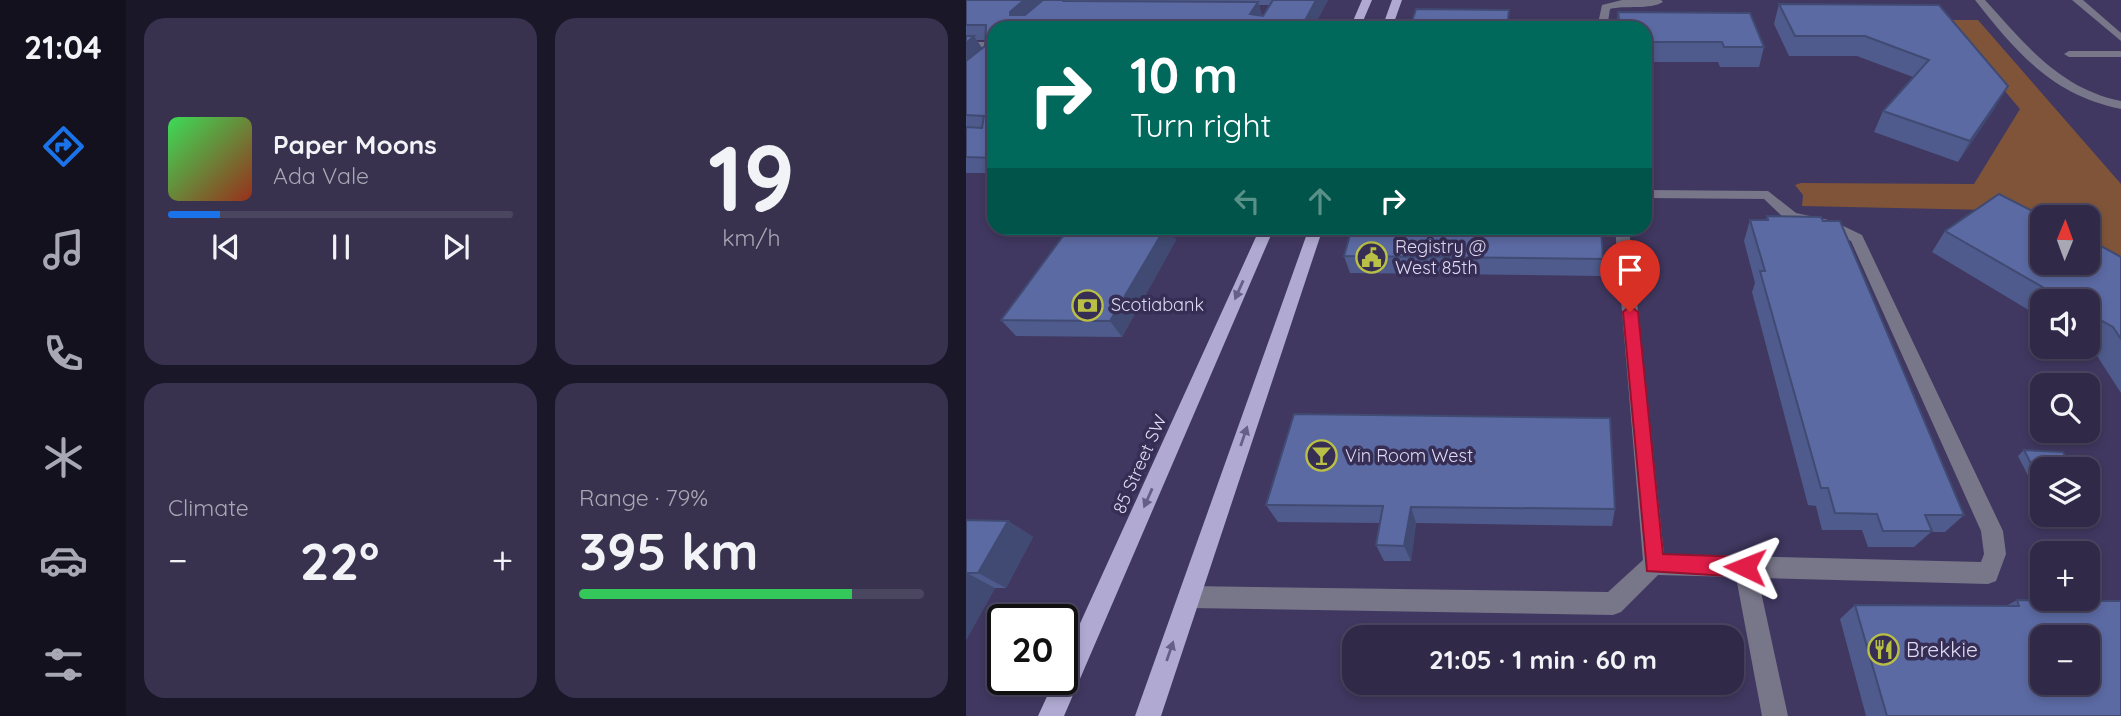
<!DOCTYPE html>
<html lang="en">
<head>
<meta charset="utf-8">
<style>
	body { margin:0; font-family:Quicksand,sans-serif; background:#38324f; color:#f1f3f6; height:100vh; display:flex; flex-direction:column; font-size:26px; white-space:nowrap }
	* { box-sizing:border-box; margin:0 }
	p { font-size:23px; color:#a8a7b4 }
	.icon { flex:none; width:38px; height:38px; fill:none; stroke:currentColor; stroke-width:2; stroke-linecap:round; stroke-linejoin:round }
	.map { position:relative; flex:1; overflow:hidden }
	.details { display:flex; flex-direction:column; gap:18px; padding:18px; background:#1a1728; width:840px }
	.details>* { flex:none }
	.top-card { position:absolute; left:21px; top:21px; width:665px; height:214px; border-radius:21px; box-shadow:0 4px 10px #0003,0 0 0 2px #4b4660; background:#00695c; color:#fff; overflow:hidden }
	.needle { width:46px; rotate:1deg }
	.tools { position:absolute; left:1064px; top:205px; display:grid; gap:14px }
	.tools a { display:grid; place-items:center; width:70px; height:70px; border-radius:14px; background:#302a48; box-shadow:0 4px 10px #0003,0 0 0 2px #4b4660; font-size:35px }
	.speed { position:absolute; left:21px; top:604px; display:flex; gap:14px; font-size:35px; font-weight:700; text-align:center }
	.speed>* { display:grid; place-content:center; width:91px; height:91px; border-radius:50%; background:#302a48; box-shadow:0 4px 10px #0003,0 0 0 2px #4b4660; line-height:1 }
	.speed .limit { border:4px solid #111; border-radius:10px; background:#fff; color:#111 }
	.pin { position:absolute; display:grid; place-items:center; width:60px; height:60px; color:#fff; margin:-72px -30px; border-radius:50% 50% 50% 0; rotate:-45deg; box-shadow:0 0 7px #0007 }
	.pin .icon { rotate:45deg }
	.me { position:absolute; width:77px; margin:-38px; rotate:272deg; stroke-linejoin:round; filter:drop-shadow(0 0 5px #0008) }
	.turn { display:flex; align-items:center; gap:24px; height:147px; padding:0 28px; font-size:32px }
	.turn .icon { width:91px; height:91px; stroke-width:2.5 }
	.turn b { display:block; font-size:49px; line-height:60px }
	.lanes { display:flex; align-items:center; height:66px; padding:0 28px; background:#0003; justify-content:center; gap:35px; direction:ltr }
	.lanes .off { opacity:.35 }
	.big { font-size:52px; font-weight:800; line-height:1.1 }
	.details .widget { flex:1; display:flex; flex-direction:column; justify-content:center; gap:10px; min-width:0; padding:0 24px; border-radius:21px; background:#38324f }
	.details .dial { align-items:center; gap:0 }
	.dial b { font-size:91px; line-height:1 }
	.song { display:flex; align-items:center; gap:21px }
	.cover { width:84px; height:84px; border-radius:10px; background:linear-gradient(135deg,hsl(130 70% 55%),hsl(10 70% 35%)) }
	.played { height:7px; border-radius:4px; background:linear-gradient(90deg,#1a73e8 15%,#4b4660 15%) }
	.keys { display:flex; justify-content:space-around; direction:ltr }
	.heat { display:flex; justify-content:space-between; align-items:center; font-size:38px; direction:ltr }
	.charge { height:10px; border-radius:5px; background:linear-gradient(90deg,#34c759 79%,#4b4660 0) }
	.details .tiles { flex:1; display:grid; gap:18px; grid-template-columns:repeat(2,1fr) }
	.trip { position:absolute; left:376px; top:625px; width:402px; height:70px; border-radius:21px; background:#302a48; box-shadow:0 4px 10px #0003,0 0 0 2px #4b4660; font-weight:800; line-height:70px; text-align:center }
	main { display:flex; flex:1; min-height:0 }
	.tabs { display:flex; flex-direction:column; width:126px; justify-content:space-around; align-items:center; background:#13111d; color:#a8a7b4 }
	.tabs .icon { width:49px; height:49px }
	.tabs .selected { color:#1a73e8 }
	.tabs b { font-size:32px; color:#f1f3f6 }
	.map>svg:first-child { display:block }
</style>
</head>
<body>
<main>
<nav class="tabs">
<b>21:04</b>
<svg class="icon selected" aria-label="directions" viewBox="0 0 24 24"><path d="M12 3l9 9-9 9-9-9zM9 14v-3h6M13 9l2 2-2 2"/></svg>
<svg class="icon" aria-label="music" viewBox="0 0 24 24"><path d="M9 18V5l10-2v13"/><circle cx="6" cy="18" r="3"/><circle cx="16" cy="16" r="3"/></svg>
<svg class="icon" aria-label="phone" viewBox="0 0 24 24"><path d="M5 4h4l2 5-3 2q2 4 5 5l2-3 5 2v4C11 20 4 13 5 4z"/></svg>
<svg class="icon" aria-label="climate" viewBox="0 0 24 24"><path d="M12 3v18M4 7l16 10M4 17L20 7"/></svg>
<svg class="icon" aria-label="car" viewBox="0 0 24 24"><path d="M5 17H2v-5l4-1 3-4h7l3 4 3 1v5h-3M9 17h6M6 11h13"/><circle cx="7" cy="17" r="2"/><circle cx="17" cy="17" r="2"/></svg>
<svg class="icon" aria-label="filters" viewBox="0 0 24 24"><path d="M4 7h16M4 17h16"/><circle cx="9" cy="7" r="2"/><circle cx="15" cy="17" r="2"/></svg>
</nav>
<section class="details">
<div class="tiles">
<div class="widget">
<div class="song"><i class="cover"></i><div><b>Paper Moons</b><p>Ada Vale</p></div></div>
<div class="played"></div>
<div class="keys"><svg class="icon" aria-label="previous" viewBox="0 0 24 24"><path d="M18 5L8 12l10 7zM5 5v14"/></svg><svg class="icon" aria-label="pause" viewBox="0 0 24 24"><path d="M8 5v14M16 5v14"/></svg><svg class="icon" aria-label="next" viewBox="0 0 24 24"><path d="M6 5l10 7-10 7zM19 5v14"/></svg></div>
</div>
<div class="widget dial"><b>19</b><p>km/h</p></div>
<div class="widget"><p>Climate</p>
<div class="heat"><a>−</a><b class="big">22°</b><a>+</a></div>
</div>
<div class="widget"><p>Range · 79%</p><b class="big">395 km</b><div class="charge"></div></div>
</div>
</section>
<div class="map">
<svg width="1155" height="716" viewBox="0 0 1155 716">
	<rect width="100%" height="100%" fill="#403860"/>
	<polygon fill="#7f5439" points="979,20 1012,20 1155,184 1155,281 1122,262 1122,217 1076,217 1023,210 836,206 837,195 829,185 835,183 1008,184 1054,109"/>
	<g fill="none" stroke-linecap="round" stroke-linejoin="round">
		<g fill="#787689" fill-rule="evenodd">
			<path d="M 656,0 L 695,0 L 697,2 C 684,10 659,5 644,9 L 641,28 L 631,28 L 636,5 Z"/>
			<path d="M 1009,0 L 1019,0 C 1059,44 1094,89 1155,101 L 1155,109 C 1086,95 1051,53 1009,0 Z"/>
			<polygon points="1106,0 1117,0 1155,33 1155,41"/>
			<rect x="0" y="42" width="28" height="6"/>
			<polygon points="1155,51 1155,57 1103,57 1098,54 1103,51"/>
			<polygon points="679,190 802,191 830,213 867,221 896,235 1037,531 1040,554 1030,581 1022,584 792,578 822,716 796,716 770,577 692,575 655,612 647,615 223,608 215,605 212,597 215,589 223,586 642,592 677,560 649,228 663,228 698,554 1015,562 1018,554 1015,531 885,241 858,228 820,220 798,199 679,198"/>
		</g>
		<g fill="#b0aad2" fill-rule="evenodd">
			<polygon points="396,0 406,0 394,28 384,28"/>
			<polygon points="426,0 436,0 426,28 416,28"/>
			<polygon points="294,228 308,228 98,716 72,716 89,679 96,679 96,663"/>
			<polygon points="343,228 357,228 195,716 169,716"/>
		</g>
	</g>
	<g fill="#4e5b8c" fill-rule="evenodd">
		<path d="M 0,0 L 362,0 L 347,28 L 28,28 L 28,182 L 23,176 L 26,173 L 0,173 ZM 293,5 L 304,5 L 297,16 L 296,16 ZM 10,40 L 19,40 L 19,46 L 16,48 Z"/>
		<polygon points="813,4 973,5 1030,106 992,162 908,132 917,111 947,77 891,56 823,56 808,24"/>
		<polygon points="652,12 798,47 793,67 754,67 752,62 679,62 679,28 650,28"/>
		<polygon points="801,216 998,515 979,532 965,532 948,547 902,547 896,530 856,530 850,506 842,505 786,292 789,283 778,241 784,220 800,220"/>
		<polygon points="103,228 203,228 210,240 156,337 50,336 35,320"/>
		<polygon points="979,231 1155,257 1155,393 1126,348 1122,346 1122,301 1076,301 1076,318 966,252"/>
		<polygon points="378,256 637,259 635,276 384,273"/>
		<polygon points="1058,450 1076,469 1076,497 1073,497 1052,456"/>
		<polygon points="300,505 649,509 646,526 450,523 445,561 418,561 410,545 414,523 312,522"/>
		<polygon points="0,520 42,521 67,537 40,588 29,588 0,640"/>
		<polygon points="1051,600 1155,716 900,716 874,619 889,605 1040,606"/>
	</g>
	<g fill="#404a72">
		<polygon points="58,0 82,0 53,26 44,15 44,12"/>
		<polygon points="350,0 362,0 347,28 335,28"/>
		<polygon points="292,2 296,17 284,14"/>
		<polygon points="8,36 18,51 0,69 0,43"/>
		<polygon points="1042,86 1030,106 992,162 1004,141"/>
		<polygon points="199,228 203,228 210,240 156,337 144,321"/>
		<polygon points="445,507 450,523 445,561 438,546"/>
		<polygon points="42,521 67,537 40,588 12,573"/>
		<polygon points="1,573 29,588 0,640 0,574"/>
	</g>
	<g fill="#5b6aa3" stroke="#404a72" stroke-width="2" fill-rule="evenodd">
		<polygon points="0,0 58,0 44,12 44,15 59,15 77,0 96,0 97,1 292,2 284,14 297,16 307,0 350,0 335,28 28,28 28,158 0,157 0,127 16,128 18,116 0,115 0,61 19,46 20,25 0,25"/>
		<polygon points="813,4 973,5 1042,86 1004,141 917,111 963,60 899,36 829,36"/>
		<polygon points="450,9 543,10 541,28 444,28"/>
		<polygon points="652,12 784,13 798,47 758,47 756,42 679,42 679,28 654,28"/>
		<polygon points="0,36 8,36 0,43"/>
		<polygon points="1033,194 1078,217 1076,217 1076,262 1122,262 1122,239 1155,257 1155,339 1147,327 1122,313 1122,301 1101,301 979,231"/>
		<polygon points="801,216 855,217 857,221 874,221 998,515 959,515 966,531 917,531 911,514 869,513 862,488 855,488 794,271 799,271 784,220 802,220"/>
		<polygon points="103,228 199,228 144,321 35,320"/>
		<polygon points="386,228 635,228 637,259 378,256"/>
		<polygon points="328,414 644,418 649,509 445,507 438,546 410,545 417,506 300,505"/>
		<polygon points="1058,450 1097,452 1106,469 1076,469 1076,485"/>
		<polygon points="0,520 42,521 12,573 1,573 0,574"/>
		<path d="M 1051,600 L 1155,601 L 1155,716 L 921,716 L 889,605 L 1053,606 ZM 1076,637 L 1122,637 L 1122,682 L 1076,682 Z"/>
	</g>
	<defs><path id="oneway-solid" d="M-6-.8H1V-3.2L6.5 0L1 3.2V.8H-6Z" transform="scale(1.75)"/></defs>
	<g fill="#676086">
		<use href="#oneway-solid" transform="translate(273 290) rotate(114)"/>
		<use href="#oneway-solid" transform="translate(278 436) rotate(-71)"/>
		<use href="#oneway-solid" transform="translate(182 498) rotate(114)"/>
		<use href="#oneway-solid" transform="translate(204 651) rotate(-71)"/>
	</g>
	<polygon fill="#e11d48" stroke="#92132f" stroke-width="2" points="664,306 672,312 697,554 779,557 786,560 789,567 786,574 779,577 681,571 657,312"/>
	<defs>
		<symbol id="civic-ring" viewBox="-11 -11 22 22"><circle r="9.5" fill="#362e54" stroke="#bac045" stroke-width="1.5"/><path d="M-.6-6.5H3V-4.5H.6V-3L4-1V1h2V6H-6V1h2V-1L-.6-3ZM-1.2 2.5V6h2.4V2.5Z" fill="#bac045"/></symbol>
		<symbol id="bank-ring" viewBox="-11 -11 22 22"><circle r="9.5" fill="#362e54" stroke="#bac045" stroke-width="1.5"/><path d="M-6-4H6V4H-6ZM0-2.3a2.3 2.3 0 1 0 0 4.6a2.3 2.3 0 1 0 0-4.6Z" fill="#bac045"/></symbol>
		<symbol id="bar-ring" viewBox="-11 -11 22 22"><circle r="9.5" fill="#362e54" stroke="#bac045" stroke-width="1.5"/><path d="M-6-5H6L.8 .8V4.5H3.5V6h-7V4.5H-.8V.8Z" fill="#bac045"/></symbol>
		<symbol id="restaurant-ring" viewBox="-11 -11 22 22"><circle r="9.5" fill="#362e54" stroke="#bac045" stroke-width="1.5"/><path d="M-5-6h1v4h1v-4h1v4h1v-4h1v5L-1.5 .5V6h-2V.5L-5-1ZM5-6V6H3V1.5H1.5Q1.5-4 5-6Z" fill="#bac045"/></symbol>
	</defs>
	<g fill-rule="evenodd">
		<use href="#civic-ring" x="388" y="240" width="35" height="35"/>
		<use href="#bank-ring" x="104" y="288" width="35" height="35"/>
		<use href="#bar-ring" x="338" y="438" width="35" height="35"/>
		<use href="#restaurant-ring" x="900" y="632" width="35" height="35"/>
	</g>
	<g text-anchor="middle" stroke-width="7" stroke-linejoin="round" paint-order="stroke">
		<g font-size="18" fill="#dedbf3" stroke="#362e54" text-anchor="start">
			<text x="429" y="253">Registry @<tspan x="429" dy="21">West 85th</tspan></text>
			<text x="145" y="311">Scotiabank</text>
			<text x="379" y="462">Vin Room West</text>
		</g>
		<g font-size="18" fill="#dedbf3" stroke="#362e54">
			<text transform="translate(174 464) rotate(-66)" y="6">85 Street SW</text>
		</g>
		<g font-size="21" fill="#dedbf3" stroke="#362e54" text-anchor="start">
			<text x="940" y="657">Brekkie</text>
		</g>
	</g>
</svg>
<div class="tools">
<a><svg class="needle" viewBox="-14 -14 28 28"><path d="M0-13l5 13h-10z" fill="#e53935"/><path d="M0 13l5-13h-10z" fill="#a8a7b4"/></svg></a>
<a><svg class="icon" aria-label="sound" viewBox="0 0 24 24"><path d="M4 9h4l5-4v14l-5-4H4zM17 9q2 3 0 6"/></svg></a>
<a><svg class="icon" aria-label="search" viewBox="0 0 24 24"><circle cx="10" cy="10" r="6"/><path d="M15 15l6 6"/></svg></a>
<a><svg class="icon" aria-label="layers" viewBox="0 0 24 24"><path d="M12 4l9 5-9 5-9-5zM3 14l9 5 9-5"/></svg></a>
<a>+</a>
<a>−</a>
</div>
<div class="speed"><div class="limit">20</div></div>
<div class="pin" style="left:664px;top:312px;background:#d93025"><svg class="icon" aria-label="arrive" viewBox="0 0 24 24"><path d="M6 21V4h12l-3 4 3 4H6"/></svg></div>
<svg class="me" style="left:779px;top:567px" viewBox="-20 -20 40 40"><path d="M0-17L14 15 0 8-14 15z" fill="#e11d48" stroke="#fff" stroke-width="4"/></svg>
<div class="trip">21:05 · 1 min · 60 m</div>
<div class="top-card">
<div class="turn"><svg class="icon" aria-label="right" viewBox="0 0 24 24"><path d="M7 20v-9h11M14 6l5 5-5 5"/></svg><div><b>10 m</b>Turn right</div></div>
<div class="lanes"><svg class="icon off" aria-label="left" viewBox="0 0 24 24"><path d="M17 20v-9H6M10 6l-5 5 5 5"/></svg><svg class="icon off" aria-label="ahead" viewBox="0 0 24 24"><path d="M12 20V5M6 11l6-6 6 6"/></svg><svg class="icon" aria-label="right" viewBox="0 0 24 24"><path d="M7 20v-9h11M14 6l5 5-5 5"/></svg></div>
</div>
</div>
</main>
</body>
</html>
